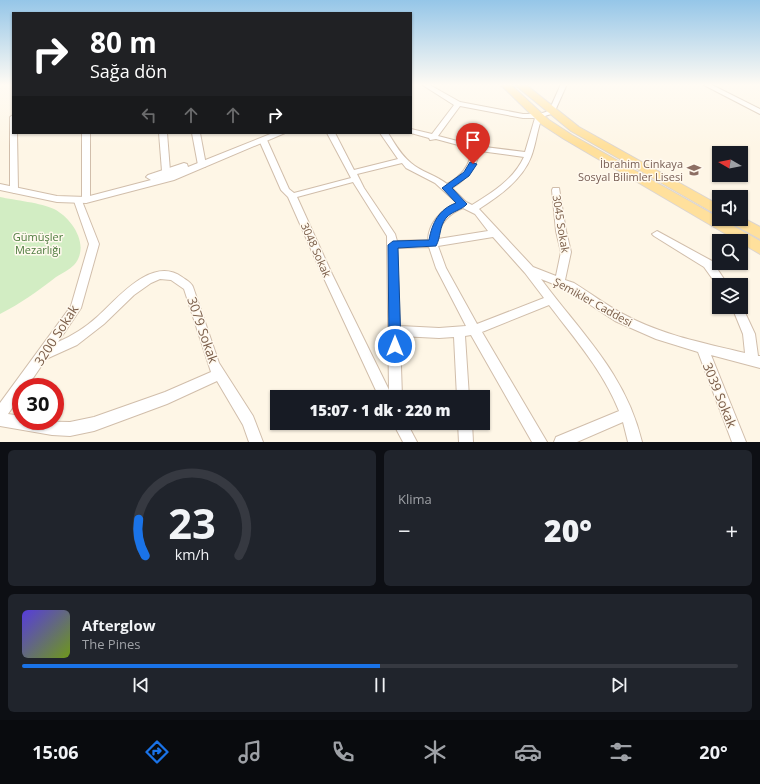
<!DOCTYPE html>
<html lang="tr">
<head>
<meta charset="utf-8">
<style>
	body { margin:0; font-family:"Open Sans",sans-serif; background:#20242c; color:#f1f3f6; height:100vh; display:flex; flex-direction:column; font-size:15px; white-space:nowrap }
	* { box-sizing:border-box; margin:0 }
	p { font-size:13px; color:#9ea1a6 }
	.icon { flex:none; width:22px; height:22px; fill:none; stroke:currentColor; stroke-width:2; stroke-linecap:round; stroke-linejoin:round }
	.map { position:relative; height:442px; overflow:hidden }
	.drawer { display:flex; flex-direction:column; gap:8px; padding:8px; background:#0d0f14; flex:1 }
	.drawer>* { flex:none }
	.banner { position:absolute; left:12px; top:12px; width:400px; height:122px; border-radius:0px; box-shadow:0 1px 3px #0004; background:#202124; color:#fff; overflow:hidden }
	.needle { width:26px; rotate:279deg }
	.fabs { position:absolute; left:712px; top:146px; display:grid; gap:8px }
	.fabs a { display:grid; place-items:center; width:36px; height:36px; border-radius:0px; background:#171b24; box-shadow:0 1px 3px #0004; font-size:20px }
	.speed { position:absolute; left:12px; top:378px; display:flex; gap:8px; font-size:20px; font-weight:700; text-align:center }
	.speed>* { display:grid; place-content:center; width:52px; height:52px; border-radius:50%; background:#171b24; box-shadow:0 1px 3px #0004; line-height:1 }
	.speed .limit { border:6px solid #d22; background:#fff; color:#111 }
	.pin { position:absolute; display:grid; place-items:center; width:34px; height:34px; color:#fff; margin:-41px -17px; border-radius:50% 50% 50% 0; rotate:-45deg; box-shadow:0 0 4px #0007 }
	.pin .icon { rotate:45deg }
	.me { position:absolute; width:44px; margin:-22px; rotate:0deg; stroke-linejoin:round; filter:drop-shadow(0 0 3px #0008) }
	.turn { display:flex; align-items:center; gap:14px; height:84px; padding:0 12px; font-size:18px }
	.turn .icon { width:52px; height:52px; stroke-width:2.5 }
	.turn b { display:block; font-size:28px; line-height:34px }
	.lanes { display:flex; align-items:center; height:38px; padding:0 12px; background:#0003; justify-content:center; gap:20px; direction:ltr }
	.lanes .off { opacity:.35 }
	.big { font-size:30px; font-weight:800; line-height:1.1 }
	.drawer .widget { flex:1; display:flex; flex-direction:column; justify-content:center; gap:6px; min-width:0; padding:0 14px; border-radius:6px; background:#20242c }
	.drawer .dial { align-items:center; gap:0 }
	.dial svg { height:104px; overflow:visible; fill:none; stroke:#363941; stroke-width:7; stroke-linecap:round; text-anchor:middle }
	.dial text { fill:#f1f3f6; stroke:none }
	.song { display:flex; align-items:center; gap:12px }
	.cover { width:48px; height:48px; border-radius:6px; background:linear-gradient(135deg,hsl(250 70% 55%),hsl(80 70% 35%)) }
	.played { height:4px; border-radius:2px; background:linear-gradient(90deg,#1a73e8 50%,#363941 50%) }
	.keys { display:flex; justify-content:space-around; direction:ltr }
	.heat { display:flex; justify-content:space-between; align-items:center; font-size:22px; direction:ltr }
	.drawer .tiles { flex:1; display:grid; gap:8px; grid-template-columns:1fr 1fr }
	.widget:last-child { grid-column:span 2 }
	.trip { position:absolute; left:270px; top:390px; width:220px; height:40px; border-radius:0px; background:#171b24; box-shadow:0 1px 3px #0004; font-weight:800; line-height:40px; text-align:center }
	.dock { display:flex; height:64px; justify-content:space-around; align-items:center; background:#090b0e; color:#9ea1a6 }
	.dock .icon { width:28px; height:28px }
	.dock .on { color:#1a73e8 }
	.dock b { font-size:18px; color:#f1f3f6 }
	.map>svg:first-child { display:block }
</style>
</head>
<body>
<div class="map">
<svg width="760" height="442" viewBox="0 0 760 442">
	<rect width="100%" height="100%" fill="#fef6e6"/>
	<path fill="#d2edc3" d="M 0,197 C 14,200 42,203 54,209 C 72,218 91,246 74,265 C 69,270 62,273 56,277 C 38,291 20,304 0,314 Z"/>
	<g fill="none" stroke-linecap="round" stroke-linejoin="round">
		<defs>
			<g id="minor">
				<path d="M 421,84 L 428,84 L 460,102 L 523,114 L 539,114 L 549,111 L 561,84 L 567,84 L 554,113 L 542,117 C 537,130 536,144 531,157 C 522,180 499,196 479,209 L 533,267 L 556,276 L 561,252 L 556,231 L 552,190 L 553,188 L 559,188 L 566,231 L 571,252 L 565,280 L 574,283 C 590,293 606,305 623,314 C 661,335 704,343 745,353 L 743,334 L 732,307 L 741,307 L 741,304 L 755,334 L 758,356 L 760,356 L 760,368 L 711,355 L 746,442 L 732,442 L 698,352 L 656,339 L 615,321 L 566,289 L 541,279 C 581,333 626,374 642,442 L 628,442 L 623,422 L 577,442 L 554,442 L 556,437 L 619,411 C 603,371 575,339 549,305 L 482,332 L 547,442 L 532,442 L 471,335 L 465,336 L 469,397 L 457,397 L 454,337 L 439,338 L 400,336 L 402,397 L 379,397 L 322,274 L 288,197 L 281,190 L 259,140 L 263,138 L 267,140 L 289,189 L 294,193 L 351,178 L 327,133 L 335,133 L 354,170 L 398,159 L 380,133 L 388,133 C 395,144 401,155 411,163 C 421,172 436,175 447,184 C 462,176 469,166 473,149 L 436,139 L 430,140 L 429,138 L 411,133 L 411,129 L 432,134 L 454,105 ZM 460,106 L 523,118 L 535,118 L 525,152 L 477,146 L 438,136 ZM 480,151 L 524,157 C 514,179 492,193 472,205 L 466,202 L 452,188 C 467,179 476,168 480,151 ZM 402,163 L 406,168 L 435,183 L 457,203 C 442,210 429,222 428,240 L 397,241 L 395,234 L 364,188 L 357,174 ZM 353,182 L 387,236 L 389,390 L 332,274 L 297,197 ZM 463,208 L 475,214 L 488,231 L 438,239 C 438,224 450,213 463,208 ZM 493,237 L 525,273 L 544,298 L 477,324 L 446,268 L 438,246 ZM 429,247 L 436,268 L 466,326 L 439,328 L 400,326 L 397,248 Z"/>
				<polygon points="702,84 710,84 760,109 760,114"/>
				<polygon points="13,115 13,133 17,133 18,190 14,193 10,190 10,117"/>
				<polygon points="82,133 90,133 90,200 86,203 82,200"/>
				<polygon points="159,133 167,133 170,171 166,173 162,171"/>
				<polygon points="192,133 200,133 206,165 205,167 199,167 198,165"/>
				<path d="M 78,198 L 82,201 L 99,244 L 81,308 L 58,342 C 72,336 86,327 97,317 C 117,299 152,255 182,277 C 186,280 191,282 193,287 L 219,363 L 253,416 L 263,442 L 249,442 L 243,425 L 217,381 L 167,404 L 94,431 L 70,436 L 52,435 L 0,426 L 0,403 L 71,306 L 89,244 L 74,201 ZM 160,279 L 171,280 L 184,289 L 211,372 L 165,392 L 94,417 L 70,422 L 21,421 L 21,416 L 8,414 L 21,395 L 21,387 L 27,387 L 46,359 L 77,345 L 104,324 L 134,295 L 151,283 Z"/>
				<polygon points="657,231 712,261 728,285 719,285 719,288 704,267 654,236 652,234"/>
				<polygon points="393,423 407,423 417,442 403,442"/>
				<polygon points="458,423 472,423 473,442 459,442"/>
			</g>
			<path id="tertiary" d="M 273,133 L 285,133 L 174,180 L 86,203 L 57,202 L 0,190 L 0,184 L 57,196 L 86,197 L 151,180 L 146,177 L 148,175 L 184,163 L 187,164 L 188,167 ZM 179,171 L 151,180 L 154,179 Z"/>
			<g id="primary">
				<polygon points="500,84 510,84 549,120 572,135 760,241 760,254 564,139 541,124"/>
				<polygon points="514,84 525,84 579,127 719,205 719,216 571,131"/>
				<polygon points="741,217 760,227 760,239 729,222 727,219 741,219"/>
			</g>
		</defs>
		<use href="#minor" stroke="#d1beab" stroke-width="2"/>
		<use href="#tertiary" stroke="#d1beab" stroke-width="2"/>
		<use href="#primary" stroke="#dcd5d0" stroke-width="2"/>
		<use href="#minor" fill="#fff" fill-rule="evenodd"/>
		<use href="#tertiary" fill="#fff" fill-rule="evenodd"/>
		<use href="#primary" fill="#ffe09c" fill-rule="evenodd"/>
	</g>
	<linearGradient id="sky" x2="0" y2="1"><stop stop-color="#95c6e8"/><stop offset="0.58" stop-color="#fffbf4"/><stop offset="1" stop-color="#fffbf4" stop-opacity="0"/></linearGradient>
	<rect width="760" height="146" fill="url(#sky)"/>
	<path fill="#1a73e8" stroke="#114b97" d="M 470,162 L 477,164 L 469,176 L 452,188 L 467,204 C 462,210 452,211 446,218 C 439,227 441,237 436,246 L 398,248 L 401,346 L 399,349 L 395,351 L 391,349 L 389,346 L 388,245 L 393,241 L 429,240 C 432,223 439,209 456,203 L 442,188 L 464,172 Z"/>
	<defs>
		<symbol id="school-bare" viewBox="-9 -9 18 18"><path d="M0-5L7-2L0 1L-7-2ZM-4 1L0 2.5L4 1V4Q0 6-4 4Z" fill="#8d6e63" stroke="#fff9ee" stroke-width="2.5" paint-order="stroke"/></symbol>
	</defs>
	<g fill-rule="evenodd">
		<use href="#school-bare" x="684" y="160" width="20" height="20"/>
	</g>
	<g text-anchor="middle" stroke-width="3" stroke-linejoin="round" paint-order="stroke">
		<g font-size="11" fill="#785e54" stroke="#fff9ee" text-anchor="end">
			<text x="683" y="168">İbrahim Cinkaya<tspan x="683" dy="13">Sosyal Bilimler Lisesi</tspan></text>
		</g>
		<g font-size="11" fill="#7a5d49" stroke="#fff9ee">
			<text transform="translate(561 224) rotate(81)" y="4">3045 Sokak</text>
			<text transform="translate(316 250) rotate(66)" y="4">3048 Sokak</text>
			<text transform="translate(593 302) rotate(29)" y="4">Şemikler Caddesi</text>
		</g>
		<g font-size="11" fill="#4c7a3d" stroke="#fff9ee">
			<text x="38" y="241">Gümüşler<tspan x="38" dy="13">Mezarlığı</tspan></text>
		</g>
		<g font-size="13" fill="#7a5d49" stroke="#fff9ee">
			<text transform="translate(203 330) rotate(71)" y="5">3079 Sokak</text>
			<text transform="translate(56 335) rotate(-57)" y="5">3200 Sokak</text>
			<text transform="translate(720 395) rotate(68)" y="5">3039 Sokak</text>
		</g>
	</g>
</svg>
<div class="fabs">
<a><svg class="needle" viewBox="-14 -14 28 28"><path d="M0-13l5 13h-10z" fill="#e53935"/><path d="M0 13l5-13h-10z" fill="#9ea1a6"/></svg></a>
<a><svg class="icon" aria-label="sound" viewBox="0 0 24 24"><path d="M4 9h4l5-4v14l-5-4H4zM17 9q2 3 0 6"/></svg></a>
<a><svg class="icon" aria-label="search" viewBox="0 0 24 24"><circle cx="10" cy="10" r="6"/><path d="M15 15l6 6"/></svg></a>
<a><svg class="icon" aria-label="layers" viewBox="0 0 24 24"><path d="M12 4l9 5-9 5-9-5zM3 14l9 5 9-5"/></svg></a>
</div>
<div class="speed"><div class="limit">30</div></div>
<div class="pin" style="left:473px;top:164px;background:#d93025"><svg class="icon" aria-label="arrive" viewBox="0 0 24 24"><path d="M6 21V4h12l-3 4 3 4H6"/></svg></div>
<svg class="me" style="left:395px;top:346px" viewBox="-20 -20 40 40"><circle r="17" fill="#1a73e8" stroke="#fff" stroke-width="3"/><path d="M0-11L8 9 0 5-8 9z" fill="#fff"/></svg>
<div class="trip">15:07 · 1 dk · 220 m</div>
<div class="banner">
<div class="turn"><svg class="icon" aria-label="right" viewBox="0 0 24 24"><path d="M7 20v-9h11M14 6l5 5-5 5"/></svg><div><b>80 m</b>Sağa dön</div></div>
<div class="lanes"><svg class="icon off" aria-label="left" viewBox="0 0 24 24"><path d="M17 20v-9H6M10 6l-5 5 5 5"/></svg><svg class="icon off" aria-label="ahead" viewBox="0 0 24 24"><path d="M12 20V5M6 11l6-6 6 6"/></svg><svg class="icon off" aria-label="ahead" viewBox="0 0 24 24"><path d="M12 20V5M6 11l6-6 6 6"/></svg><svg class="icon" aria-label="right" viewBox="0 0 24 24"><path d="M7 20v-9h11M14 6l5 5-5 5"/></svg></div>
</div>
</div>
<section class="drawer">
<div class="tiles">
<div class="widget dial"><svg viewBox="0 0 100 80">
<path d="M14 69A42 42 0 1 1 86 69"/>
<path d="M14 69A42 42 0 0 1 9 41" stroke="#1a73e8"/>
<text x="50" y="56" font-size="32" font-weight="700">23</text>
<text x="50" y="72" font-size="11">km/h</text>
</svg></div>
<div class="widget"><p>Klima</p>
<div class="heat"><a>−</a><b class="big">20°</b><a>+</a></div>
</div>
<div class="widget">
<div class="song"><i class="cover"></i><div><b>Afterglow</b><p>The Pines</p></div></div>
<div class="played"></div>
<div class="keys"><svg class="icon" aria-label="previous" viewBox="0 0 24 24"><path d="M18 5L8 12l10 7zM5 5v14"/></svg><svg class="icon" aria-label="pause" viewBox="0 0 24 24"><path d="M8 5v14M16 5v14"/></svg><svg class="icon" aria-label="next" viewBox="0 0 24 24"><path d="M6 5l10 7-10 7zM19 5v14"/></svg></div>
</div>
</div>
</section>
<nav class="dock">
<b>15:06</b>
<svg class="icon on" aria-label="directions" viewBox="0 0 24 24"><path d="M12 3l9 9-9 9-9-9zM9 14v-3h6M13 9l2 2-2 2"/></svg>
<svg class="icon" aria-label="music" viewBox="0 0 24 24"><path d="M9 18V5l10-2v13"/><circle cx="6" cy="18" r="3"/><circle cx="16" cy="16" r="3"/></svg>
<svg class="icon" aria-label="phone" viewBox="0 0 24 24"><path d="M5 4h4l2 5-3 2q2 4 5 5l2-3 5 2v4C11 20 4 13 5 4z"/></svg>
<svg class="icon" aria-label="climate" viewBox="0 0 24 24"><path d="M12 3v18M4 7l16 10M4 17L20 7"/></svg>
<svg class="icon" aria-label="car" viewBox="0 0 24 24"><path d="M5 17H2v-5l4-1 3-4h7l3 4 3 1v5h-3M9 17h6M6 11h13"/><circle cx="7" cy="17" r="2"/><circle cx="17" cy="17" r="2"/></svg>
<svg class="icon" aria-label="filters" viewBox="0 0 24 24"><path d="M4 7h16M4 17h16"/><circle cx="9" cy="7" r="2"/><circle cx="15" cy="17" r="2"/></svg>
<b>20°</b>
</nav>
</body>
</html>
